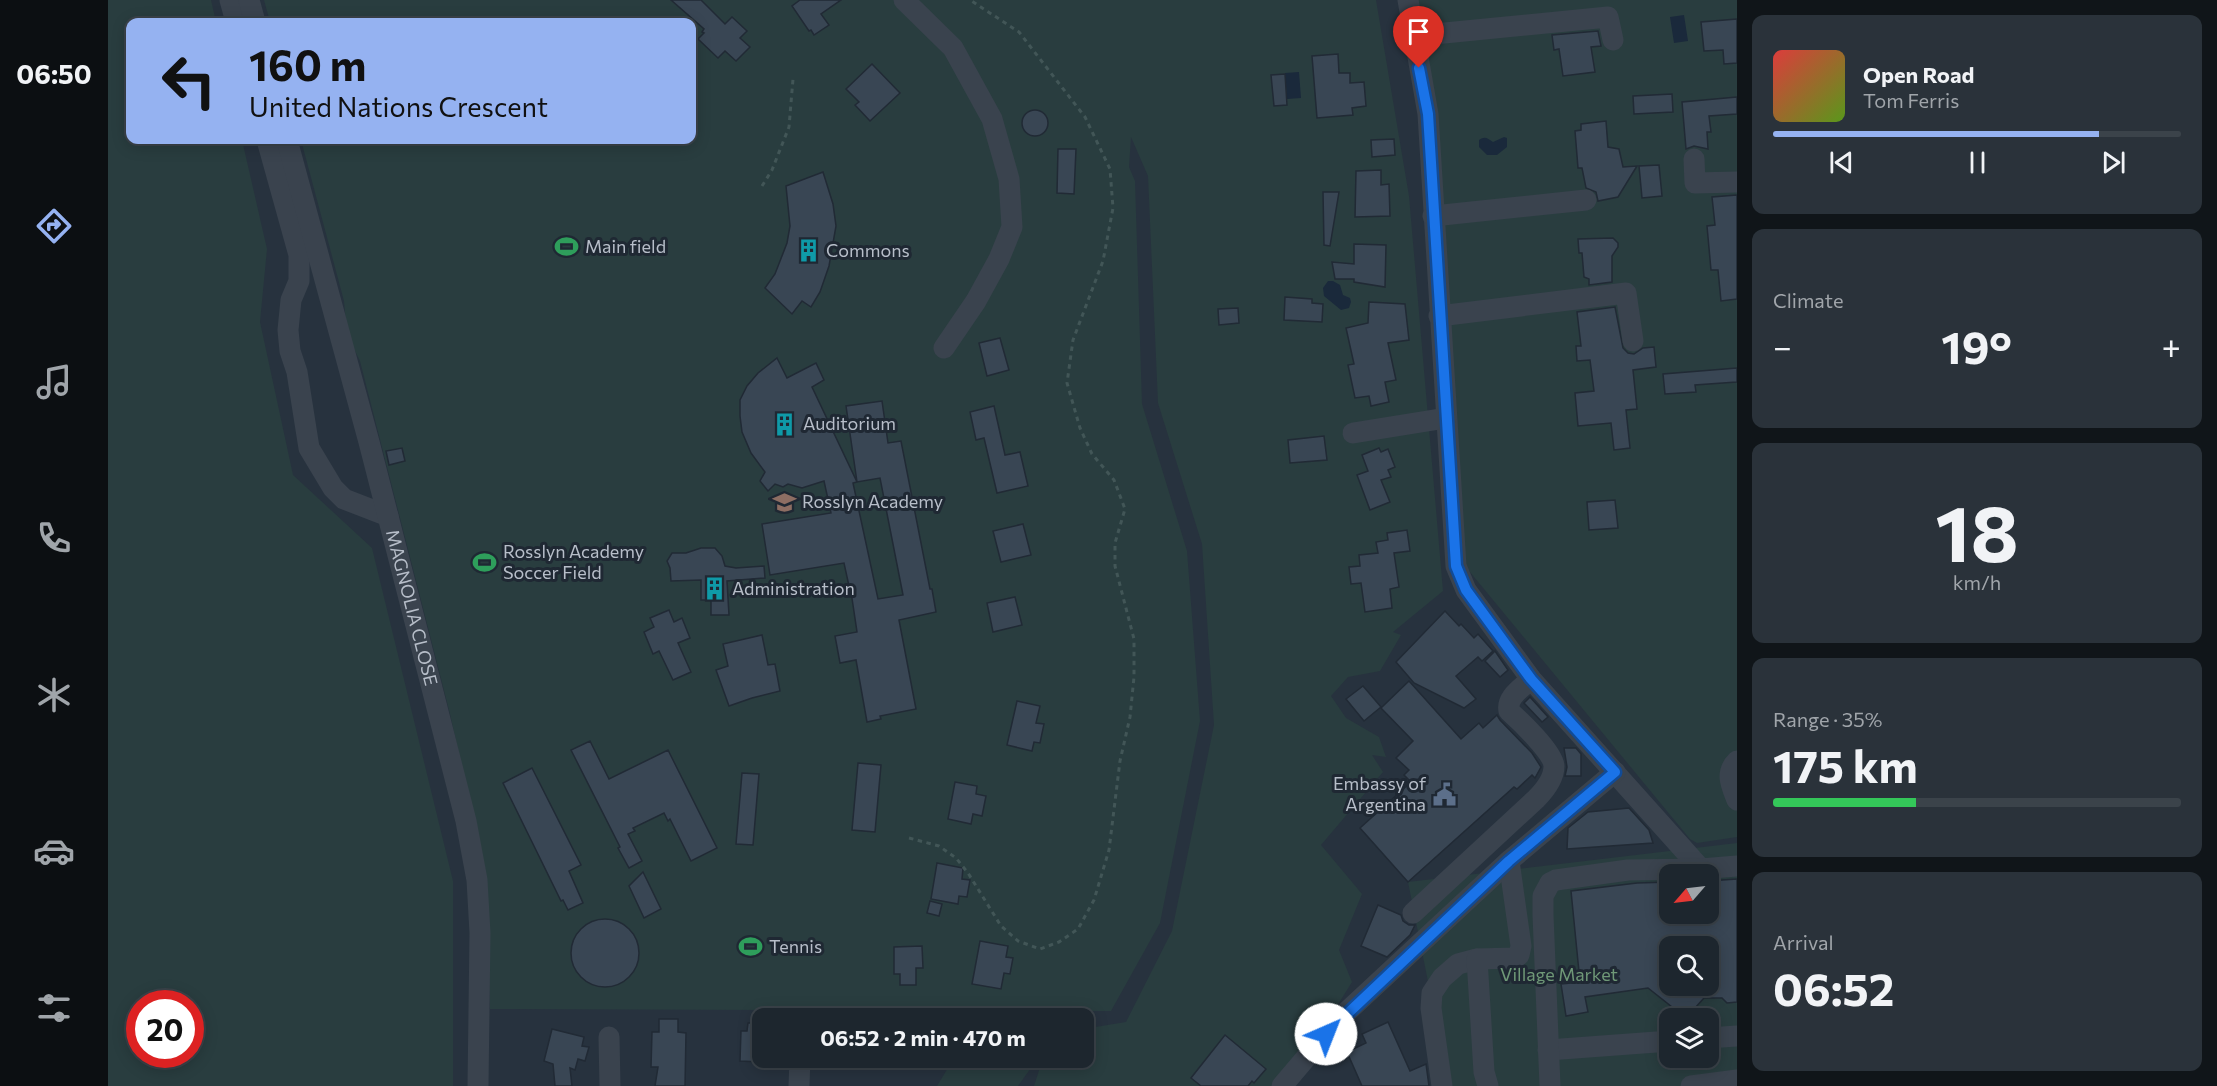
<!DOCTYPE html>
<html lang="en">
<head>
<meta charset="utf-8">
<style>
	body { margin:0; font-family:Commissioner,sans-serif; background:#2a323a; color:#f1f3f6; height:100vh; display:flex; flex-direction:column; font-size:22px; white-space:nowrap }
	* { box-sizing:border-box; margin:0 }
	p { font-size:20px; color:#a0a5aa }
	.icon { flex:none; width:33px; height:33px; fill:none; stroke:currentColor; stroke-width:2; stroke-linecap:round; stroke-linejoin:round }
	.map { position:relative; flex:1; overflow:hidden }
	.details { display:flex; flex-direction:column; gap:15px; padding:15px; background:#101519; width:480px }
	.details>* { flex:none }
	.guide { position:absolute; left:18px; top:18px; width:570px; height:126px; border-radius:12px; box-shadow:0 3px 15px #0003,0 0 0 2px #3b434a; background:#95b2f1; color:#111; overflow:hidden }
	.needle { width:39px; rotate:242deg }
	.controls { position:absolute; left:1551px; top:864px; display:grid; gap:12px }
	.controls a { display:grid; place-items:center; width:60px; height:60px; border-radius:12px; background:#1d262e; box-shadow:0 3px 15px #0003,0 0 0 2px #3b434a; font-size:30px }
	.speed { position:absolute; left:18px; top:990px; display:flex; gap:12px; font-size:30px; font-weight:700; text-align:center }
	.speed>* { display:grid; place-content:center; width:78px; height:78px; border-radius:50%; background:#1d262e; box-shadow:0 3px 15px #0003,0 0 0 2px #3b434a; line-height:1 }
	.speed .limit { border:9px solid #d22; background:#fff; color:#111 }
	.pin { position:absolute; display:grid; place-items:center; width:51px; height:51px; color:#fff; margin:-62px -26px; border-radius:50% 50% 50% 0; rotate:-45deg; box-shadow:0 0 6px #0007 }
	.pin .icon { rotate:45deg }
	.me { position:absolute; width:66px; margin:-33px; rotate:44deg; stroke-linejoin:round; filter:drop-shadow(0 0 4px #0008) }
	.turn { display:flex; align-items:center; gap:21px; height:126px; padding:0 24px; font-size:27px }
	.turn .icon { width:78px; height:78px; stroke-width:2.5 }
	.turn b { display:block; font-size:42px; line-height:51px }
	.big { font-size:45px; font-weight:700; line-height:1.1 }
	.details .tile { flex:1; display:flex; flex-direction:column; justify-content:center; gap:9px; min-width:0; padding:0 21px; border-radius:12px; background:#2a323a }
	.details .dial { align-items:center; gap:0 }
	.dial b { font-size:78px; line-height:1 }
	.song { display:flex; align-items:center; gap:18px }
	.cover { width:72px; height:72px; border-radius:9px; background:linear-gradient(135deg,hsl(0 70% 55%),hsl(90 70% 35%)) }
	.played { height:6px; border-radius:3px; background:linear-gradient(90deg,#95b2f1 80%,#3b434a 80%) }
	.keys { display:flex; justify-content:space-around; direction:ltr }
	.heat { display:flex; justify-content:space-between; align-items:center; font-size:33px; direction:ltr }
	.charge { height:9px; border-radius:4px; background:linear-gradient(90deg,#34c759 35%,#3b434a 0) }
	.trip { position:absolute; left:644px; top:1008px; width:342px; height:60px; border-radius:12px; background:#1d262e; box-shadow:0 3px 15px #0003,0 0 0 2px #3b434a; font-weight:700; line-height:60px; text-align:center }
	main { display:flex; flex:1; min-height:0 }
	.dock { display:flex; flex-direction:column; width:108px; justify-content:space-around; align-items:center; background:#0c0f12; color:#a0a5aa }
	.dock .icon { width:42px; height:42px }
	.dock .selected { color:#95b2f1 }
	.dock b { font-size:27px; color:#f1f3f6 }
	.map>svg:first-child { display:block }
</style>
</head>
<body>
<main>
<nav class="dock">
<b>06:50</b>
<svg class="icon selected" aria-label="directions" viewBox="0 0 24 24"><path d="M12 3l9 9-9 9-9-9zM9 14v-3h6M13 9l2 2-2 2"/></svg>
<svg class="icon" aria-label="music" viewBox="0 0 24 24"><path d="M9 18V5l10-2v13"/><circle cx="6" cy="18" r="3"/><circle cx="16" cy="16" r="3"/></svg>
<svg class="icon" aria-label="phone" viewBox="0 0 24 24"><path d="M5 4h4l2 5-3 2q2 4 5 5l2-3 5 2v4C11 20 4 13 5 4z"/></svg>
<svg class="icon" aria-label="climate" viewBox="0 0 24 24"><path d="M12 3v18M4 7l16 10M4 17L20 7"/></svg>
<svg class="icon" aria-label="car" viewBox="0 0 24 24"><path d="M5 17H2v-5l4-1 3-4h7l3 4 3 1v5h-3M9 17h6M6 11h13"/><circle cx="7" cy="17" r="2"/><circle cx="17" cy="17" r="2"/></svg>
<svg class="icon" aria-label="filters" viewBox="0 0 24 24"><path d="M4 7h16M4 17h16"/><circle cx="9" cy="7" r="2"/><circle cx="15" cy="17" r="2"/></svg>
</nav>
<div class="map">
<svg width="1629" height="1086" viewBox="0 0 1629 1086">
	<rect width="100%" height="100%" fill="#27323e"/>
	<g fill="#293d3f" fill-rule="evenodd">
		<path d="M 0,0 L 103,0 L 108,22 L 22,22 L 22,140 L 134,140 L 159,249 L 152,322 L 185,475 L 264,548 L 345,881 L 345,1086 L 0,1086 ZM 32,1004 L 82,1004 L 82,1054 L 32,1054 Z"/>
		<polygon points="156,0 1268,0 1301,196 1335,591 1285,632 1293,635 1272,671 1240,677 1223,696 1238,718 1271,737 1278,757 1264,755 1275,772 1213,845 1254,894 1231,950 1244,982 1179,1086 926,1086 935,1058 975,1058 975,1029 1018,1022 1064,931 1106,725 1094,544 1050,403 1040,176 1023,137 1021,167 1027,181 1034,404 1079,551 1092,721 1052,923 1003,1011 962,1011 957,1018 884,1018 890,1011 382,1009 378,876 342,714 252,361 239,335 236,301 193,140 584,140 584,22 162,22"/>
		<polygon points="1307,0 1629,0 1629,837 1589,843 1582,839 1357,566"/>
		<path d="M 1629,843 L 1629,1086 L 1341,1086 L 1300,882 ZM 1562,874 L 1600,874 L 1600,914 L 1562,914 ZM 1562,946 L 1600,946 L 1600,986 L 1562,986 ZM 1562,1018 L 1600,1018 L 1600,1058 L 1562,1058 Z"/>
		<polygon points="846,1058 930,1058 910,1086 829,1086"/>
	</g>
	<g fill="#1a293b">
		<polygon points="1576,15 1580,41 1566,43 1562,17"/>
		<polygon points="1191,72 1193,98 1179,99 1177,73"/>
		<path d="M 1396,137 L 1399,138 L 1399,147 L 1389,155 L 1379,155 L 1371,147 L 1371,140 C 1377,136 1379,138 1385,142 Z"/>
		<polygon points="1220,281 1225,281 1232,285 1235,295 1242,298 1243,302 1241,308 1233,310 1216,296 1215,288"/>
	</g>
	<g fill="#394654" stroke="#212a35" stroke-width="1.5" fill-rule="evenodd">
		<polygon points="563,0 593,0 617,24 624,17 639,31 632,38 642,47 628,61 617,51 610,58 590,39 596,33 594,32 596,29"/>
		<polygon points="692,0 733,0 713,14 721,25 706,35 703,30 701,31 684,6"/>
		<polygon points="1629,19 1629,63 1616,64 1615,50 1596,51 1593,22"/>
		<polygon points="1490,31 1493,46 1483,47 1487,72 1455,76 1451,49 1446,50 1444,35"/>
		<polygon points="1230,54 1231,73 1242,73 1242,83 1256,82 1258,106 1244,108 1245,115 1209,118 1204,56"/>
		<polygon points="764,64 792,93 762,121 747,105 751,102 738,89"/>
		<polygon points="1177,74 1179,105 1166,106 1163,75"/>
		<polygon points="1564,94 1565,112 1526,114 1525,96"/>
		<polygon points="1629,97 1629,114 1601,116 1603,132 1599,132 1600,149 1586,146 1578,149 1574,102"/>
		<circle cx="927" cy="123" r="13"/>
		<polygon points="1498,121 1500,147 1511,149 1515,167 1529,166 1510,197 1490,201 1488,192 1478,188 1474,168 1470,168 1467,131 1473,130 1473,124"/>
		<polygon points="1286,139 1287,155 1264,157 1263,140"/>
		<polygon points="950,149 968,149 966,194 949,193"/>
		<polygon points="1551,165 1554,196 1534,198 1531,166"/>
		<polygon points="1273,170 1273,185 1281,184 1282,216 1247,217 1248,171"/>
		<polygon points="715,172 725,204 728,226 721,266 712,292 703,307 694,301 684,314 657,288 667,274 679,243 682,226 678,186"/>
		<polygon points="1215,192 1231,192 1222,246 1216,245"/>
		<polygon points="1629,195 1629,299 1613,301 1610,270 1603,270 1599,226 1607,225 1604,197"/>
		<polygon points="1505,238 1510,243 1510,247 1504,256 1504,282 1481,285 1481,279 1476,277 1474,253 1471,253 1470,239"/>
		<polygon points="1246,244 1278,245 1277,287 1246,282 1246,279 1227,279 1224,262 1246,264"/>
		<polygon points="1177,297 1204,299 1204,303 1215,304 1214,322 1176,320"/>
		<polygon points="1261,302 1297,304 1301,340 1280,343 1288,380 1277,382 1281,402 1263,406 1261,396 1247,398 1240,365 1246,364 1238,328 1260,323"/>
		<polygon points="1507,307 1515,348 1520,353 1526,354 1535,348 1546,347 1548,367 1525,370 1529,409 1518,410 1522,448 1506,450 1503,423 1470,426 1467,393 1486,391 1482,360 1469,361 1468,346 1473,346 1469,312"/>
		<polygon points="1130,308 1131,323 1111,325 1110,309"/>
		<polygon points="892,338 901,370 879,376 871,343"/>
		<polygon points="669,358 679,378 708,363 716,380 704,387 749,482 745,483 770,599 795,595 772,478 749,482 738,406 774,401 780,443 793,441 822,589 824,589 828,612 791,620 808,709 772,716 773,719 759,722 748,660 732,663 727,636 749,632 742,585 741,586 736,563 662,575 654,524 723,513 716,481 694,488 680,484 675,487 667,484 660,491 652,481 657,472 643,453 634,432 632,416 632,400 639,386 650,373"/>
		<polygon points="1629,368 1629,382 1587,385 1588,392 1557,394 1555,374"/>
		<polygon points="886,406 897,455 912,452 920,486 889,493 876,438 868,440 862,412"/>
		<polygon points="1216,436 1219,460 1182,463 1180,440"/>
		<polygon points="294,448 297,461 281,465 278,451"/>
		<polygon points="1271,448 1273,452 1280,449 1287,467 1280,470 1283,477 1273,480 1282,502 1262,510 1249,475 1260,471 1254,455"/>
		<polygon points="1507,500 1510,528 1481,530 1479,502"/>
		<polygon points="915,524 923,555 893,562 885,531"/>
		<polygon points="1299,530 1302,551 1286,553 1291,587 1282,589 1284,608 1257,612 1253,583 1243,584 1241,567 1252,566 1251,555 1270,553 1268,542 1280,540 1279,533"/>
		<polygon points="593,548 607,548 614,556 617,566 628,568 656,566 657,578 619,581 621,615 603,615 603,600 593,600 593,580 563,581 562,568 559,561 564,553 578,553"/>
		<polygon points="907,597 914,625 885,632 879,603"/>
		<polygon points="561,610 566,622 574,618 582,638 570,643 583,672 565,680 551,651 545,654 536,632 546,627 542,618"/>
		<polygon points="1337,611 1351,626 1353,624 1366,638 1370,634 1385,651 1374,661 1370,657 1348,676 1368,699 1356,708 1306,683 1288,662"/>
		<polygon points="654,635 660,665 667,664 672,691 644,698 621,706 608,670 620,666 615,644"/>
		<polygon points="1387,651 1400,670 1392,677 1377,661"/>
		<polygon points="1301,681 1353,739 1371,723 1375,728 1389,715 1392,720 1424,753 1433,767 1427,778 1424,775 1409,789 1406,787 1300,882 1252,828 1303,782 1296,775 1301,770 1288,758 1305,741 1273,708"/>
		<polygon points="1255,686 1273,707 1256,721 1238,699"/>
		<polygon points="1422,697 1440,717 1434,722 1416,703"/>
		<polygon points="909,701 932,706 928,723 936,724 932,743 926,742 924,751 899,745"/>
		<polygon points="482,741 501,779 560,750 609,848 583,861 562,819 560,821 556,813 525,828 527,831 520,834 534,861 521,868 510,848 512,847 463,750"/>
		<polygon points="1456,748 1468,748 1473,754 1473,776 1457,776 1459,767"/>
		<polygon points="750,763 773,765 767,832 744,830"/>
		<polygon points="424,768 473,865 461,871 475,903 460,910 455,900 453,901 395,783"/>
		<polygon points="634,773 651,774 645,845 628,844"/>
		<polygon points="847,782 869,786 868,794 878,796 874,816 865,814 863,824 840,819"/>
		<polygon points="1521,808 1541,830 1545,843 1459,849 1460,828 1480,812"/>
		<polygon points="829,863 855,868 854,879 862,880 859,897 851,896 850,904 823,899"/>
		<polygon points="535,872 553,909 536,918 521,886"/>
		<path d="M 1629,879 L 1629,1002 L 1619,1003 L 1614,998 L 1596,998 L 1578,1018 L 1540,988 L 1477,997 L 1480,1012 L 1458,1016 L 1453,984 L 1472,982 L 1463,891 L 1529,883 L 1562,882 L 1562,914 L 1600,914 L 1600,881 ZM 1562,946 L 1600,946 L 1600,986 L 1562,986 Z"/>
		<polygon points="822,901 834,904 831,916 819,913"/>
		<polygon points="1270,905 1293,915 1295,921 1301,925 1307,925 1302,935 1279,957 1253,946"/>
		<circle cx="497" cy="953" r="34"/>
		<polygon points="872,941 900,946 898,957 905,958 902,974 896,973 893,989 864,984"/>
		<polygon points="814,946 815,968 808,968 808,985 792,985 792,974 786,974 786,947"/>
		<polygon points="551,1019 570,1019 570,1032 578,1033 577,1086 547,1086 550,1067 543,1067 544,1032 551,1032"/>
		<polygon points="1280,1022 1302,1071 1318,1064 1321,1086 1254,1086 1239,1052 1258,1043 1254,1034"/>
		<polygon points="640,1023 654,1023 654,1062 632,1061 633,1031 639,1031"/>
		<polygon points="444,1029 476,1037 474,1046 481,1047 477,1061 470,1059 467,1070 462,1068 464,1086 447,1086 445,1064 436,1061"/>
		<polygon points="1117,1035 1158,1069 1146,1083 1144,1081 1140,1086 1093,1086 1083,1078"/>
	</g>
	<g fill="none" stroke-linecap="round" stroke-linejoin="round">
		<g stroke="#425657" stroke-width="3" stroke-dasharray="4.5 4.5" stroke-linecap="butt">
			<polyline points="654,186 664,170 681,127 685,79"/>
			<polyline points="801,838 831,846 848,858 860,873 893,926 910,941 932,949 951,942 970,929 986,900 1001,850 1012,761 1022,717 1026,677 1026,639 1007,566 1007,543 1017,509 1006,480 984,454 972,428 959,383 965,340 995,261 1005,208 1002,169 977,117 911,32 862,0"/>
		</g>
		<g stroke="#3a434e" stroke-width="21">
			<polyline points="122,0 128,22"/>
			<polyline points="141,0 147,22"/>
			<polyline points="796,0 845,48 884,119 901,179 904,227 891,259 868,301 836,348"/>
			<polyline points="1300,0 1320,114 1348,566 1358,590 1423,679 1593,869 1629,866"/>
			<polyline points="1306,36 1500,17 1505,40"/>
			<polyline points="159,140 191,255 191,281 183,300 180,330 182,351 189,372 201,448 225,488 236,499 280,516"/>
			<path id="s1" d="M 179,140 L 261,442 L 358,821 L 369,880 L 372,933 L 370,1086"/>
			<polyline points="1586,159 1587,183 1629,182"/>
			<polyline points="1325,216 1478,200"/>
			<polyline points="1331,316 1518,293 1525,341"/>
			<polyline points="1245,433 1338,418"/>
			<path d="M 1629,761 C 1617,773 1623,785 1629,800"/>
			<path d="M 1305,913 L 1428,799 C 1437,790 1446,779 1446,766 C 1445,752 1411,720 1401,711 C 1398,697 1414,688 1423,679"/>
			<polyline points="501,1037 502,1086"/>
			<polyline points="1600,1038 1629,1036"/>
			<polyline points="1440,1050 1562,1041"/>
			<polyline points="691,1086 692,1058"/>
			<polyline points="1174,1086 1230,1020 1401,861 1507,772"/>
			<polyline points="1334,1086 1323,1008 1324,993 1334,978 1350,964 1369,959"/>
			<polyline points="1380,1086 1376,1072 1369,959 1407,958 1411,955 1413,946 1401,861"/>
			<polyline points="1442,1086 1435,915 1435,896 1442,883 1448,880 1520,870 1593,869"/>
			<polyline points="1583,1086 1629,1080"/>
		</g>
	</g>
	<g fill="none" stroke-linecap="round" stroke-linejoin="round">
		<defs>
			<polyline id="route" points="1218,1034 1401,861 1507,772 1423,679 1358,590 1348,566 1320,114 1311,68"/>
		</defs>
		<use href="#route" stroke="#114b97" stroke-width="15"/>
		<use href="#route" stroke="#1a73e8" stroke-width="10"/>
	</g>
	<defs>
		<symbol id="stadium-bare" viewBox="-9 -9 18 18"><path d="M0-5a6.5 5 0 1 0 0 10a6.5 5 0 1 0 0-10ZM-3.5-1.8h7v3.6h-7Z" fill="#2e9e5b" stroke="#1f2833" stroke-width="2.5" paint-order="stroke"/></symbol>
		<symbol id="building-bare" viewBox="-9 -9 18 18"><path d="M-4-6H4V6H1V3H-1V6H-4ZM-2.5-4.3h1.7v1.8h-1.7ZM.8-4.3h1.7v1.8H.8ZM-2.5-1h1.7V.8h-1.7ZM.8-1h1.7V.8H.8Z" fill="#0f9aa8" stroke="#1f2833" stroke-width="2.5" paint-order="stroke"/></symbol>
		<symbol id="school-bare" viewBox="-9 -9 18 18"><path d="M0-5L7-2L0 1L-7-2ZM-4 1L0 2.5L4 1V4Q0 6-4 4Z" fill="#8d6e63" stroke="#1f2833" stroke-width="2.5" paint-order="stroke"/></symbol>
		<symbol id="civic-bare" viewBox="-9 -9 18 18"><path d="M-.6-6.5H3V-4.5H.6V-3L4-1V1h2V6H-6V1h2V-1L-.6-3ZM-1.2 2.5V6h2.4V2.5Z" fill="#5c6f8a" stroke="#1f2833" stroke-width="2.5" paint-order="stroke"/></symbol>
	</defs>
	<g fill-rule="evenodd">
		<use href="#stadium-bare" x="442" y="230" width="33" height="33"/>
		<use href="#building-bare" x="684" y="234" width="33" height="33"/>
		<use href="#building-bare" x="660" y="408" width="33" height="33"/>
		<use href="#school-bare" x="660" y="486" width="33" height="33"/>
		<use href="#stadium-bare" x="360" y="546" width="33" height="33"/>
		<use href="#building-bare" x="590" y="572" width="33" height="33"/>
		<use href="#civic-bare" x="1320" y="778" width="33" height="33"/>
		<use href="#stadium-bare" x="626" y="930" width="33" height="33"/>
	</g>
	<g text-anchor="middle" stroke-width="6" stroke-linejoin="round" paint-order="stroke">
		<g font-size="18" fill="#b7bec9" stroke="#1f2833" text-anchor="start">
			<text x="477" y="253">Main field</text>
			<text x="718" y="257">Commons</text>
			<text x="695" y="430">Auditorium</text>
			<text x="694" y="508">Rosslyn Academy</text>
			<text x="395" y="558">Rosslyn Academy<tspan x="395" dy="21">Soccer Field</tspan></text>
			<text x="624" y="595">Administration</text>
			<text x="1318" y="790" text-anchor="end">Embassy of<tspan x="1318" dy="21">Argentina</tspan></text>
			<text x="661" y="953">Tennis</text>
		</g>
		<g font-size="18" fill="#b7bec9" stroke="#1f2833">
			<text dy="6" stroke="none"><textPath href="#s1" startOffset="484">MAGNOLIA CLOSE</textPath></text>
		</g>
		<g font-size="18" fill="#6f9877" stroke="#1f2833">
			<text x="1451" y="981">Village Market</text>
		</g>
	</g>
</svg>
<div class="controls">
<a><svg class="needle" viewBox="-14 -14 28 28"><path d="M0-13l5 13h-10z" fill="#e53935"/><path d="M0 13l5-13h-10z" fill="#a0a5aa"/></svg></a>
<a><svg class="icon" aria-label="search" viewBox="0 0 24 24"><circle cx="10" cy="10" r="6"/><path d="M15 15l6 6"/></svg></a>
<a><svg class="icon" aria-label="layers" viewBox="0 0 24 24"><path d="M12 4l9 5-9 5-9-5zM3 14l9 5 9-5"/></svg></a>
</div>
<div class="speed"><div class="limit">20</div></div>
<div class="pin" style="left:1311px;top:68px;background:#d93025"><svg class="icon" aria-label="arrive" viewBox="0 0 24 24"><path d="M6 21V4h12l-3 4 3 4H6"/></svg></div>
<svg class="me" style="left:1218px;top:1034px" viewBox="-20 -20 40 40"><circle r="19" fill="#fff"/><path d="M0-13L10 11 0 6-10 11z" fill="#1a73e8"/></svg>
<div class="trip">06:52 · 2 min · 470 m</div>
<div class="guide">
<div class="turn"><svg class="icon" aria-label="left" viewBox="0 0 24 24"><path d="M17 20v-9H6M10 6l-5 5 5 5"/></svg><div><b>160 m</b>United Nations Crescent</div></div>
</div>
</div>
<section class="details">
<div class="tile">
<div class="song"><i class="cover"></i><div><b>Open Road</b><p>Tom Ferris</p></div></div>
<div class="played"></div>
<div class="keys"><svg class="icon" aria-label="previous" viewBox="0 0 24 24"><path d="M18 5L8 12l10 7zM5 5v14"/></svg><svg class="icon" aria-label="pause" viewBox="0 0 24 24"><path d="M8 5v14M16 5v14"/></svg><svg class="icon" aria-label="next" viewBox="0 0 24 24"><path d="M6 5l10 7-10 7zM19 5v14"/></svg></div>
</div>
<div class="tile"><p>Climate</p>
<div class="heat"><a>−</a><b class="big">19°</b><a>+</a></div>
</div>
<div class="tile dial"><b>18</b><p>km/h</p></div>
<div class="tile"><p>Range · 35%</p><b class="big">175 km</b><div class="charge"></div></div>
<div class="tile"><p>Arrival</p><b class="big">06:52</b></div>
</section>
</main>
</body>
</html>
